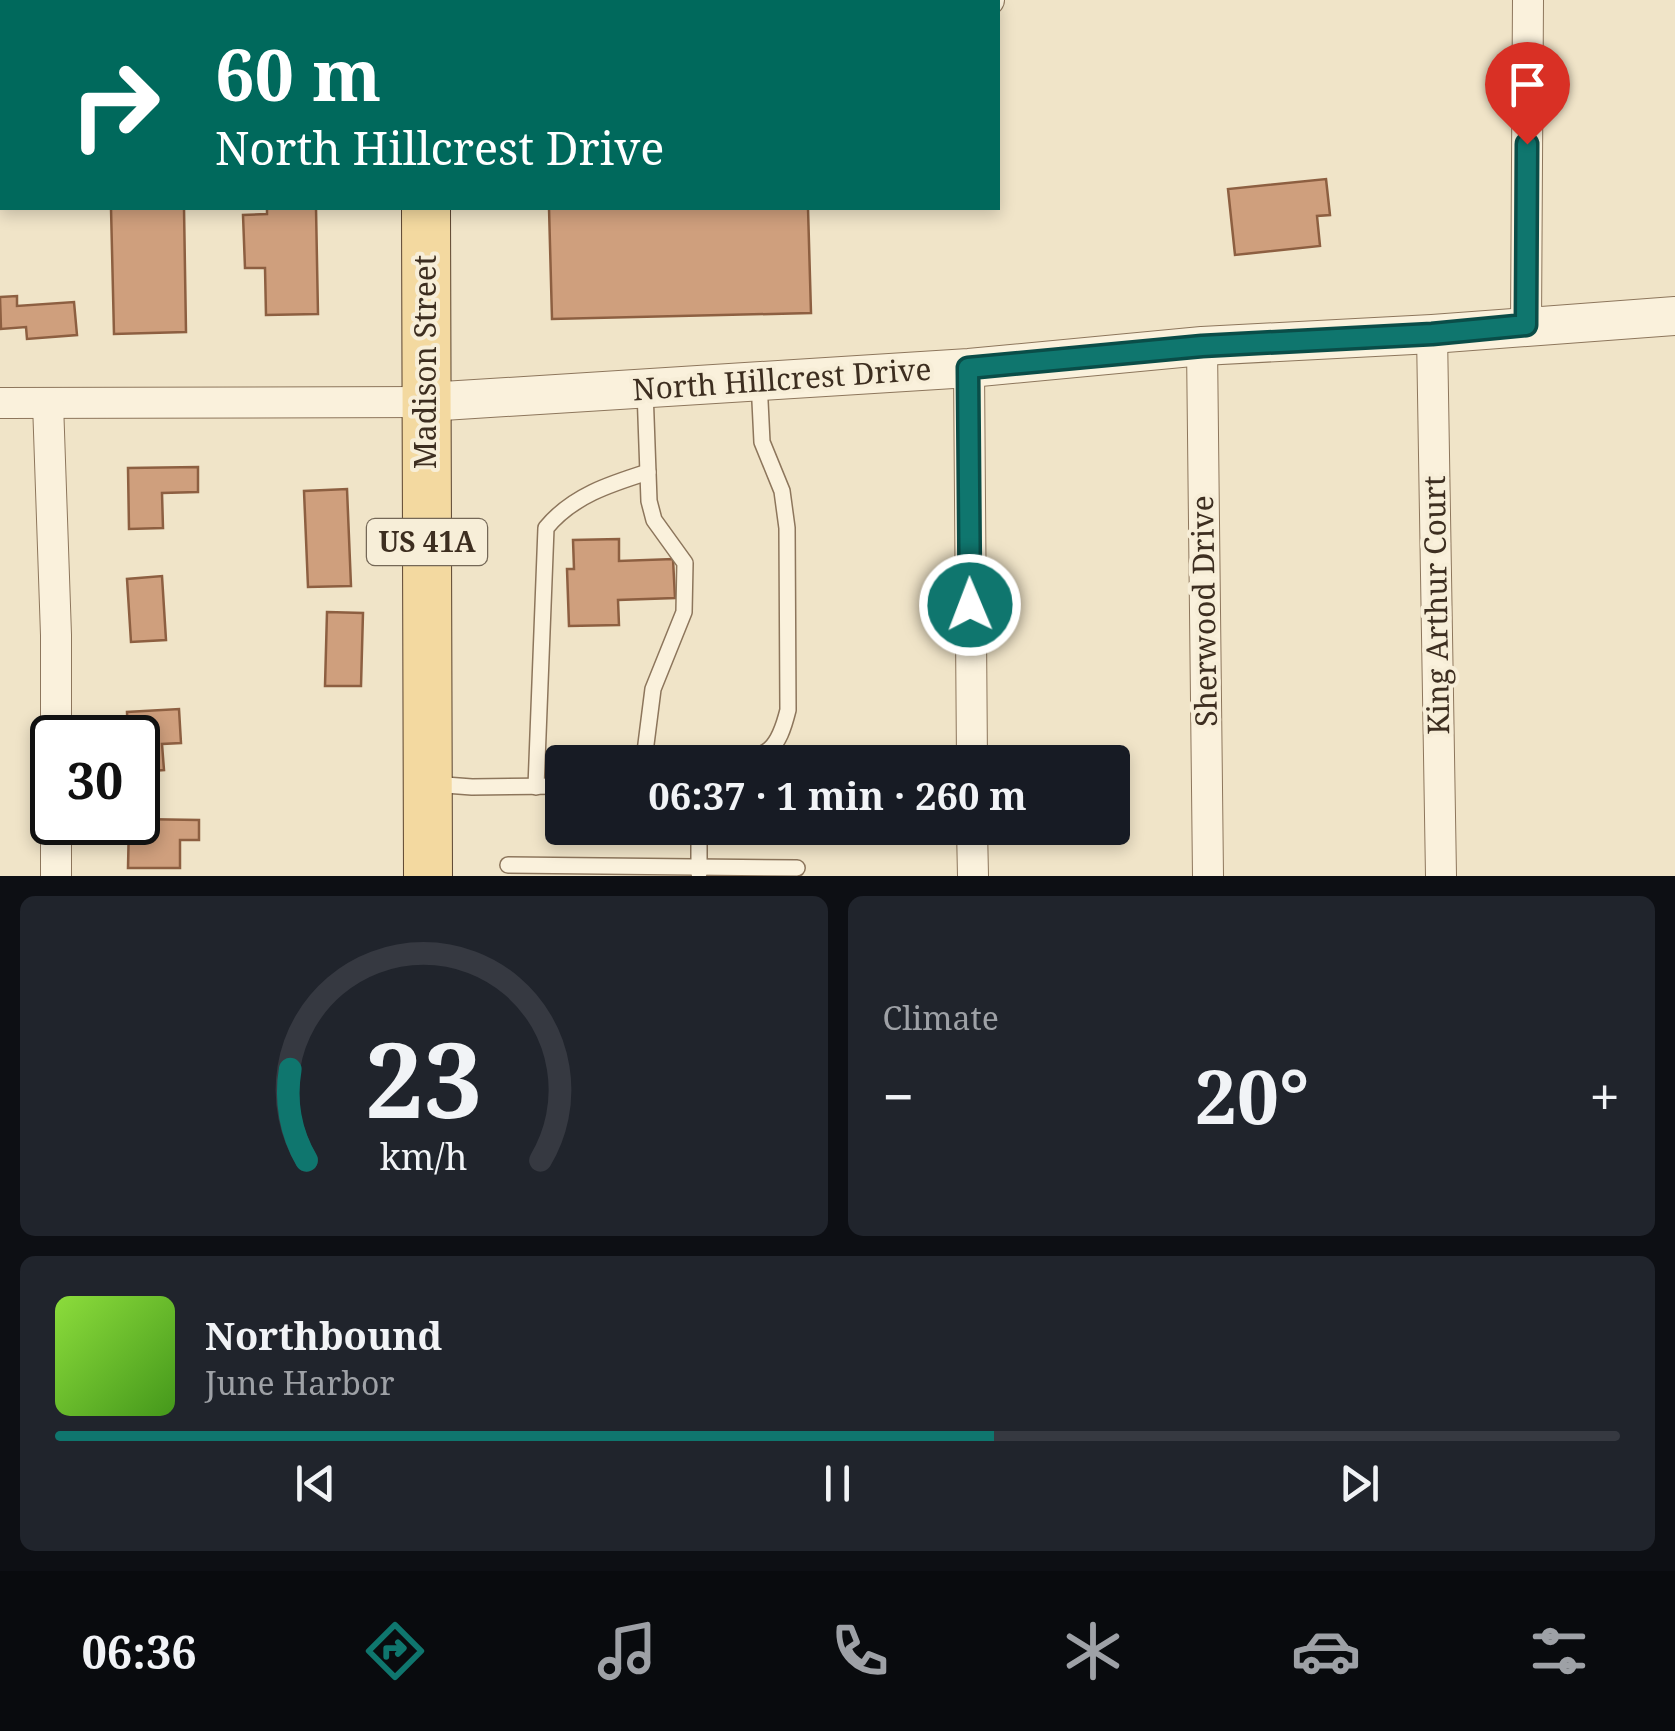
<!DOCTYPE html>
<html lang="en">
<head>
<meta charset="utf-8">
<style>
	body { margin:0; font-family:"Noto Serif",serif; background:#20242c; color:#f1f3f6; height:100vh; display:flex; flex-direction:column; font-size:38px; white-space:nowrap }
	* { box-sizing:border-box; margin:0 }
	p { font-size:32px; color:#9ea1a6 }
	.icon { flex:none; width:55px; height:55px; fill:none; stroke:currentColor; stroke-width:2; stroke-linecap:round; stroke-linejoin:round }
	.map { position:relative; height:876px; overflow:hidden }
	.details { display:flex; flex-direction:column; gap:20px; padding:20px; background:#0d0f14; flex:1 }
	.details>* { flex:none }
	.hud { position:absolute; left:0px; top:0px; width:1000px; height:210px; box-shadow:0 5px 15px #0003; background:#00695c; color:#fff; overflow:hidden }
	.speed { position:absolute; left:30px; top:715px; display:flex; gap:20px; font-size:50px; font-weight:700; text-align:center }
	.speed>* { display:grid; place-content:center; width:130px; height:130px; border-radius:50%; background:#171b24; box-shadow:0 5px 15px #0003; line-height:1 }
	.speed .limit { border:5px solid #111; border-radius:15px; background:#fff; color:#111 }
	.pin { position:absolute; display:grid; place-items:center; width:85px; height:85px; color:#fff; margin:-102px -42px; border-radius:50% 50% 50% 0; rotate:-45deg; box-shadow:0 0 10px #0007 }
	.pin .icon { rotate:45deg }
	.me { position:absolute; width:110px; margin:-55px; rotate:359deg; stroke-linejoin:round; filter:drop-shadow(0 0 8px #0008) }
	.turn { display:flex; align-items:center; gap:35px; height:210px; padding:0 50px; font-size:45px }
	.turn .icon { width:130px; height:130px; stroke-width:2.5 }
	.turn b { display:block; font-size:70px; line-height:85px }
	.big { font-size:75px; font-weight:700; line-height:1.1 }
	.details .card { flex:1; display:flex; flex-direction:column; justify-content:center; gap:15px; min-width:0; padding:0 35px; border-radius:15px; background:#20242c }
	.details .dial { align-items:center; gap:0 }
	.dial svg { height:260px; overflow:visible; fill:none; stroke:#363941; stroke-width:7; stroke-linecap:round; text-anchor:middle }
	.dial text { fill:#f1f3f6; stroke:none }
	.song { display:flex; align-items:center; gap:30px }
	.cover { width:120px; height:120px; border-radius:15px; background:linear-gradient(135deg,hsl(90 70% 55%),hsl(100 70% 35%)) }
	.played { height:10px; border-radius:5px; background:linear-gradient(90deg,#0f766e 60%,#363941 60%) }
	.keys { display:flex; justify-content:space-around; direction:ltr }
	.heat { display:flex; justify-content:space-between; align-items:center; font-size:55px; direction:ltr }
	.details .tiles { flex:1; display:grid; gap:20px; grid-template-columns:1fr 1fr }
	.card:last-child { grid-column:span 2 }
	.trip { position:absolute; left:545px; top:745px; width:585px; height:100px; border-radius:10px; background:#171b24; box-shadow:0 5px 15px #0003; font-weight:700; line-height:100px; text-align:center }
	.menu { display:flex; height:160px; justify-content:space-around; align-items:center; background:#090b0e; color:#9ea1a6 }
	.menu .icon { width:70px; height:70px }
	.menu .active { color:#0f766e }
	.menu b { font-size:45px; color:#f1f3f6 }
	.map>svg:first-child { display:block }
</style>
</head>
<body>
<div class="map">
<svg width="1675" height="876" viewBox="0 0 1675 876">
	<rect width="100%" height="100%" fill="#f0e4c8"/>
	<g fill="#cf9f7d" stroke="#8d5f41" stroke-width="2.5">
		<polygon points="1326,179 1330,215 1317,216 1320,246 1235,255 1228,189"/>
		<polygon points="111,208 184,208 186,332 114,334"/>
		<polygon points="267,208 316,208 318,314 266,315 265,268 245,268 243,215 267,214"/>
		<polygon points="549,208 808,208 811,313 552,319"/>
		<polygon points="17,296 17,306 74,302 77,335 27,339 26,327 1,329 0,297"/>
		<polygon points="198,467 198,492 162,493 163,528 129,529 128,468"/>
		<polygon points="347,489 351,586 308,587 304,491"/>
		<polygon points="619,539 619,561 673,559 675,598 618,600 619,625 569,626 567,569 574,569 573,540"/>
		<polygon points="162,576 166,640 131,642 127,579"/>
		<polygon points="327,612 363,613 361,686 325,686"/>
		<polygon points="179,709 181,743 162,744 164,770 138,772 138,738 128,738 127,712"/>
		<polygon points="138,819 199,820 199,840 180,840 180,868 128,868 129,822 138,822"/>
	</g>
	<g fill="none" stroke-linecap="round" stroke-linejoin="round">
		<defs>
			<g id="service">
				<polyline points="639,762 645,752 653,689 684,612 685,563 654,520 649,501 645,390"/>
				<path d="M 729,762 C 769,757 778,750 788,710 L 787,528 L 782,491 L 762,442 L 759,381"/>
				<polyline points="432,784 472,787 562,786"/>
				<path d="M 536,787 L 546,528 C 572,496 610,484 648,472"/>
				<polyline points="508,865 797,868"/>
				<polyline points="699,873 699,828"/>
			</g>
			<g id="minor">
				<polyline points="972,2 989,0"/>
				<polyline points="1526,325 1528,0"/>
				<polyline points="1432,334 1441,876"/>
				<polyline points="1202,346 1208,876"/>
				<polyline points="969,368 972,762"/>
				<polyline points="0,403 427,402"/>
				<polyline points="48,403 56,635 56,738"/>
				<polyline points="972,828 973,876"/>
				<polyline points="56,876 56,822"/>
			</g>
			<polyline id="tertiary" points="427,402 969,368 1202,346 1432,334 1675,316"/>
			<g id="primary">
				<polyline points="424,2 424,0"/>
				<polyline points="426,208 428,876"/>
			</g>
		</defs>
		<use href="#service" stroke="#8d765c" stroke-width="18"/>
		<use href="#minor" stroke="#8d765c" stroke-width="32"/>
		<use href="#tertiary" stroke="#8d765c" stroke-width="40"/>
		<use href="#primary" stroke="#5b4430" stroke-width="50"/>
		<use href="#service" stroke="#faf1dc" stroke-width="15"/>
		<use href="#minor" stroke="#faf1dc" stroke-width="30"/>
		<use href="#tertiary" stroke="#faf1dc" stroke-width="38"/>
		<use href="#primary" stroke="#f3d9a0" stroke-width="48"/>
	</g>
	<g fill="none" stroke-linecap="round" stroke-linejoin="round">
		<defs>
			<polyline id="route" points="970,605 968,368 1202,346 1432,334 1526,325 1527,144"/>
		</defs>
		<use href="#route" stroke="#0a4d48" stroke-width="25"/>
		<use href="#route" stroke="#0f766e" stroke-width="18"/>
	</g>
	<g text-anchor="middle" stroke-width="8" stroke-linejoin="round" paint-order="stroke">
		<rect fill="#f7eed8" stroke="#756857" stroke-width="2.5" x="367" y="519" width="120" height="46" rx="8"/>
		<g font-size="28" font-weight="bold" fill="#3d2e20">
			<text x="427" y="552">US 41A</text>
		</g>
		<g font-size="30" fill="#3d2e20" stroke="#f7eed8">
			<text transform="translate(426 362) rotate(-90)" y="10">Madison Street</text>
			<text transform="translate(782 380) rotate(-4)" y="10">North Hillcrest Drive</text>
			<text transform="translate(1437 605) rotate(-91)" y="10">King Arthur Court</text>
			<text transform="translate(1205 611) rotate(-91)" y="10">Sherwood Drive</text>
		</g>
	</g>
</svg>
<div class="speed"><div class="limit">30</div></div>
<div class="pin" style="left:1527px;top:144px;background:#d93025"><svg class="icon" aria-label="arrive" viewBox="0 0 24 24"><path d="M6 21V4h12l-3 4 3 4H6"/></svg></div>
<svg class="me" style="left:970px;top:605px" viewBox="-20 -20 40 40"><circle r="17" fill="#0f766e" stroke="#fff" stroke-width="3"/><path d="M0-11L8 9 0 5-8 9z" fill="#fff"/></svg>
<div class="trip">06:37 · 1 min · 260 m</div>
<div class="hud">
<div class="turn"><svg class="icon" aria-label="right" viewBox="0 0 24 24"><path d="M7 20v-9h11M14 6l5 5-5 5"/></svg><div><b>60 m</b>North Hillcrest Drive</div></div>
</div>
</div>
<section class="details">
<div class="tiles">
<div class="card dial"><svg viewBox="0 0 100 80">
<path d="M14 69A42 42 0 1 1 86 69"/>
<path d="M14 69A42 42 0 0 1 9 41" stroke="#0f766e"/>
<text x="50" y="56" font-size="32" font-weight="700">23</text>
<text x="50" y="72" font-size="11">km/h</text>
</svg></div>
<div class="card"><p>Climate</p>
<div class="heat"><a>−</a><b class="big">20°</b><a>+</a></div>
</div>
<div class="card">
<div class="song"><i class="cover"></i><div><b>Northbound</b><p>June Harbor</p></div></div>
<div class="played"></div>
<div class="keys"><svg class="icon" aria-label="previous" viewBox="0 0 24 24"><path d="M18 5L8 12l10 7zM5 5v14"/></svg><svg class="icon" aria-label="pause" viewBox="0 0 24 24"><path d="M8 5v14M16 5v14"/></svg><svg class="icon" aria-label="next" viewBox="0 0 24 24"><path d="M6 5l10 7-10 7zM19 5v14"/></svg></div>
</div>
</div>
</section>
<nav class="menu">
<b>06:36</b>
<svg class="icon active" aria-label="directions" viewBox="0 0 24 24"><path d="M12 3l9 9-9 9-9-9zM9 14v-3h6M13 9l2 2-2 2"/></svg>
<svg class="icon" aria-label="music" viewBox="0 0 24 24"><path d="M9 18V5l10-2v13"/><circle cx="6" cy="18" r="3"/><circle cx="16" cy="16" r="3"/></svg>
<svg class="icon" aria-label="phone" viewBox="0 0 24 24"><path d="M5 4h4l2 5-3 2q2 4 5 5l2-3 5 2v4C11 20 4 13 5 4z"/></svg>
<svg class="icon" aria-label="climate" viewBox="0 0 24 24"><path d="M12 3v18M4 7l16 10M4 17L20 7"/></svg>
<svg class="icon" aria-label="car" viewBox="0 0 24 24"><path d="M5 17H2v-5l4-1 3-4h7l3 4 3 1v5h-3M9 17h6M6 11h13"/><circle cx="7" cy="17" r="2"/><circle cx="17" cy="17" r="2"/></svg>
<svg class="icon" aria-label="filters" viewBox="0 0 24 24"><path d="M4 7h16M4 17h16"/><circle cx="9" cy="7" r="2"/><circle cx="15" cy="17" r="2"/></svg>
</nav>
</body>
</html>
